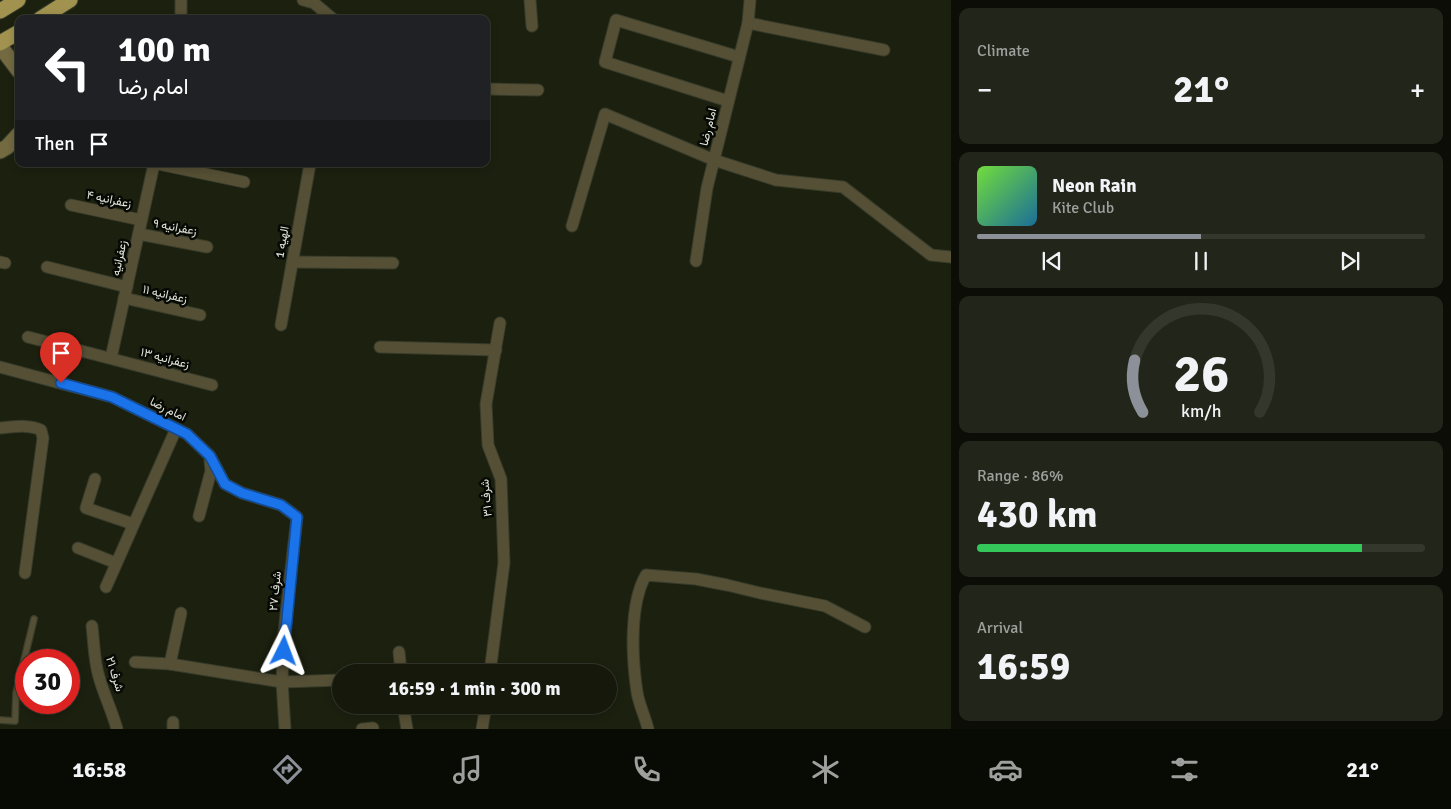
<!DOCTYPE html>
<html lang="en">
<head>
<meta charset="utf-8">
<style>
	body { margin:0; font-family:Signika,Vazirmatn,sans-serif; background:#222519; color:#f1f3f6; height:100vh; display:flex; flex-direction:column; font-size:19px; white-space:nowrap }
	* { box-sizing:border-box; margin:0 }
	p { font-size:16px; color:#9da09d }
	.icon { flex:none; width:28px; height:28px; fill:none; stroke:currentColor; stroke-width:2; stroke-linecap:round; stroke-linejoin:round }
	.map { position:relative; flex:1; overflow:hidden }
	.sheet { display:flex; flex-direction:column; gap:8px; padding:8px; background:#0c0d06; width:500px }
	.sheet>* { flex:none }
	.top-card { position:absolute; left:15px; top:15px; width:475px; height:152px; border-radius:10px; box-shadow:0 2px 8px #0003,0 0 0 1px #34372c; background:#202124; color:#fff; overflow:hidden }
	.speed { position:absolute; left:15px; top:649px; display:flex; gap:10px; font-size:25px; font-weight:700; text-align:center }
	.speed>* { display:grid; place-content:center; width:65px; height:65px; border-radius:50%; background:#15180b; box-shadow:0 2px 8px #0003,0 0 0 1px #34372c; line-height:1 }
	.speed .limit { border:8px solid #d22; background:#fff; color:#111 }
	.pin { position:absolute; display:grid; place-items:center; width:42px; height:42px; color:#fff; margin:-51px -21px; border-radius:50% 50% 50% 0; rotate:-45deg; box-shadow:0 0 5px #0007 }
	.pin .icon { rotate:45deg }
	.me { position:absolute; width:55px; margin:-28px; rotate:3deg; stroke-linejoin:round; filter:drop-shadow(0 0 4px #0008) }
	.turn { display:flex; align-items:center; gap:18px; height:105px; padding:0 20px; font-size:22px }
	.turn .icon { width:65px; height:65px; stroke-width:2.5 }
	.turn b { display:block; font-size:35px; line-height:42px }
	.then { display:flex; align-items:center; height:48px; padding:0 20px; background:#0003; gap:10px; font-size:19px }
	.big { font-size:38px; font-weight:700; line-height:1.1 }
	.sheet .widget { flex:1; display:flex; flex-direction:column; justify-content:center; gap:8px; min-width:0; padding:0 18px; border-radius:10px; background:#222519 }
	.sheet .dial { align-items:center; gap:0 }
	.dial svg { height:130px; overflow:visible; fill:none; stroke:#34372c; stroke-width:7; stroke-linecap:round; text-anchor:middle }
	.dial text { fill:#f1f3f6; stroke:none }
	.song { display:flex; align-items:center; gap:15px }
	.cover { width:60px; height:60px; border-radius:8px; background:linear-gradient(135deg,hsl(100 70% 55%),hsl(200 70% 35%)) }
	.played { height:5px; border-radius:2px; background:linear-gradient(90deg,#8c9099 50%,#34372c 50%) }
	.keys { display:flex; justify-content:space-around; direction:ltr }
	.heat { display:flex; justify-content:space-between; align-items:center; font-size:28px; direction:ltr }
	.charge { height:8px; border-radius:4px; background:linear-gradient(90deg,#34c759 86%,#34372c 0) }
	.trip { position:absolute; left:332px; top:664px; width:285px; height:50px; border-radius:25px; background:#15180b; box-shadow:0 2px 8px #0003,0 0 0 1px #34372c; font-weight:700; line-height:50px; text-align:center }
	.tabs { display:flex; height:80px; justify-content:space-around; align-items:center; background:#080a04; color:#9da09d }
	.tabs .icon { width:35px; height:35px }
	.tabs .current { color:#8c9099 }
	.tabs b { font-size:22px; color:#f1f3f6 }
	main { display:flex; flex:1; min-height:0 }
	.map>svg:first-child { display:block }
</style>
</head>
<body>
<main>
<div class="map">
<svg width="951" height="729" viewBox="0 0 951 729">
	<rect width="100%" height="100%" fill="#1c200f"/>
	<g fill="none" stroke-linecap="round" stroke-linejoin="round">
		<defs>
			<polyline id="lane" points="0,720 15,721 16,693 34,619"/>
			<g id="street">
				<polyline points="303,0 314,3 333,19"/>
				<polyline points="530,0 532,26"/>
				<polyline points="181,19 181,0"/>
				<polyline points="748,23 884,50"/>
				<polyline points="486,89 538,90"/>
				<polyline points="728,101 605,62 616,20 739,57"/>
				<polyline points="158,164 244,182"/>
				<polyline points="71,205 141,220"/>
				<polyline points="572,226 605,114 714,160 776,180 843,187 931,255 951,257"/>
				<polyline points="139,234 207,247"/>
				<polyline points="696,261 707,188 748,23 750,0"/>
				<polyline points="0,262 5,263"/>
				<polyline points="293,262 393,263"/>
				<polyline points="47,267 127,287"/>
				<polyline points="124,298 200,315"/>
				<polyline points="281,325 310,164"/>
				<polyline points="28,337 212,385"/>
				<polyline points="380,347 496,350"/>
				<polyline points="111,358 154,164"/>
				<polyline points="0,367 112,397 187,434 210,456 225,484 242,493 281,505 297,517 284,632 282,682 285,729"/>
				<path d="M 0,428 C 14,427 29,424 41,430 L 43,438 L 25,573"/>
				<polyline points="95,479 86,508 133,524"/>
				<polyline points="199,516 211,471 210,460"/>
				<polyline points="78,548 116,563"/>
				<polyline points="106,587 176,429"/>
				<path d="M 92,626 C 94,643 94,661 99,677 C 104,695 112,711 117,729"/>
				<polyline points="399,652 401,672"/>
				<polyline points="135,662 170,664 282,682 341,680"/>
				<polyline points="170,664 181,613"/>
				<polyline points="490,672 504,563 501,479 488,445 486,404 500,323"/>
				<polyline points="403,705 407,729"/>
				<polyline points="173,729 173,722"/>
				<polyline points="362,729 373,728"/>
				<polyline points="482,729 486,705"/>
				<path d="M 648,729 C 645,716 639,705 637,692 C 632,659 629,604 646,575 L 696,579 L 727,585 L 760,593 L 825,606 L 865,627"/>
			</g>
			<g id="secondary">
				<polyline points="0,46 19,71"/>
				<polyline points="0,151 7,147 19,134"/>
			</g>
			<g id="highway">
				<polyline points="0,11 18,0"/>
				<polyline points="40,19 70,0"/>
				<polyline points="0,43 19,32"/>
			</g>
		</defs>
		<use href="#lane" stroke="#383c2b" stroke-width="8"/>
		<use href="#street" stroke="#383c2b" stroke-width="13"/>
		<use href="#secondary" stroke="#383c2b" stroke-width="17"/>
		<use href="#highway" stroke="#383c2b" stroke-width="17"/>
		<use href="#lane" stroke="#554f35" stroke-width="5.5"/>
		<use href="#street" stroke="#554f35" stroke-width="11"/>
		<use href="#secondary" stroke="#736a41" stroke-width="15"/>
		<use href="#highway" stroke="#a1924f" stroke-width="15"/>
	</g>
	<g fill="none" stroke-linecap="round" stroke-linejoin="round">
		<defs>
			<polyline id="route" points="61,383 112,397 187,434 210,456 225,484 242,493 281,505 297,517 284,651"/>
		</defs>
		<use href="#route" stroke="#114b97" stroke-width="12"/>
		<use href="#route" stroke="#1a73e8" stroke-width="9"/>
	</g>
	<g text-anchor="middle" stroke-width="5" stroke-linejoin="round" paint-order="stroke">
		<g font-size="12" fill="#e2e5da" stroke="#070904">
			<text transform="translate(708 127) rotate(-76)" y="4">امام رضا</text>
			<text transform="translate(109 199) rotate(12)" y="4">زعفرانیه ۴</text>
			<text transform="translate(175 227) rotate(11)" y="4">زعفرانیه ۹</text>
			<text transform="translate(282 242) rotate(-80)" y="4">الهیه 1</text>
			<text transform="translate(119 258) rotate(-78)" y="4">زعفرانیه</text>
			<text transform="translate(165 294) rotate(13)" y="4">زعفرانیه ۱۱</text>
			<text transform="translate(165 358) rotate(15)" y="4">زعفرانیه ۱۳</text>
			<text transform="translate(168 409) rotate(26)" y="4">امام رضا</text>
			<text transform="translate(486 498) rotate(-95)" y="4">شرف ۳۱</text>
			<text transform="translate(275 591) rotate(-84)" y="4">شرف ۲۷</text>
			<text transform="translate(115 674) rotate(73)" y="4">شرف ۲۱</text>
		</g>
	</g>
</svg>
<div class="speed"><div class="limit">30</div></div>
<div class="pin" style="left:61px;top:383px;background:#d93025"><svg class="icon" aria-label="arrive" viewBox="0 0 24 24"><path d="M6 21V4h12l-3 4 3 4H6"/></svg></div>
<svg class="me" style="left:284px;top:651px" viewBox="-20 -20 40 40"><path d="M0-17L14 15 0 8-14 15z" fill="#1a73e8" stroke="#fff" stroke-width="4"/></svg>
<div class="trip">16:59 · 1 min · 300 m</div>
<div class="top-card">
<div class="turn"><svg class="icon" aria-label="left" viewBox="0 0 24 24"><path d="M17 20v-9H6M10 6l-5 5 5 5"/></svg><div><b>100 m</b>امام رضا</div></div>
<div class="then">Then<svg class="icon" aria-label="arrive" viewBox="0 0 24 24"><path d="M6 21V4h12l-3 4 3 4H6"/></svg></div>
</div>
</div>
<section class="sheet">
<div class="widget"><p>Climate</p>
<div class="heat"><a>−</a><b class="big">21°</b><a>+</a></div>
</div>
<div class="widget">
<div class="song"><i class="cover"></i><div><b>Neon Rain</b><p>Kite Club</p></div></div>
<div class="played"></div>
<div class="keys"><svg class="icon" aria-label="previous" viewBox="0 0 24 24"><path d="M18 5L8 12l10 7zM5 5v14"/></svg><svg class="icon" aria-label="pause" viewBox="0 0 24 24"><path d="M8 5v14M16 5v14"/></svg><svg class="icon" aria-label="next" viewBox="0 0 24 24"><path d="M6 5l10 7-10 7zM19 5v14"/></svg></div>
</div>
<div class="widget dial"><svg viewBox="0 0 100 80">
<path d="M14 69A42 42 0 1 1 86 69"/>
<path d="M14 69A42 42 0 0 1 9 37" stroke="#8c9099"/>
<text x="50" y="56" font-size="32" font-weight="700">26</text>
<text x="50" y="72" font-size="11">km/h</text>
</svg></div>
<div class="widget"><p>Range · 86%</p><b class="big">430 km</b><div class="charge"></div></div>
<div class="widget"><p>Arrival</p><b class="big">16:59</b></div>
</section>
</main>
<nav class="tabs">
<b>16:58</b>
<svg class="icon current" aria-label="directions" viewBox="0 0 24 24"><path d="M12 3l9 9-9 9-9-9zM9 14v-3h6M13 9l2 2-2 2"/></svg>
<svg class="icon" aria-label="music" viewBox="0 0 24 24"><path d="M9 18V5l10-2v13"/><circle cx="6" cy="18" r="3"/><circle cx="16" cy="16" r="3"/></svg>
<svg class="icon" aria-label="phone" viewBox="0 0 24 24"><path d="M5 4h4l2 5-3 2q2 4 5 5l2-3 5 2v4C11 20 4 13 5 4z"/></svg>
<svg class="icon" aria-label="climate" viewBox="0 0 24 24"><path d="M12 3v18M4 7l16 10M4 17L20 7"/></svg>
<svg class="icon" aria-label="car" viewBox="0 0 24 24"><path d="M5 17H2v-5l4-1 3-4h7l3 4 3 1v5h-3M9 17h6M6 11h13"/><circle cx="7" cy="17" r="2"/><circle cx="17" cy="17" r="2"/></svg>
<svg class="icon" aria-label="filters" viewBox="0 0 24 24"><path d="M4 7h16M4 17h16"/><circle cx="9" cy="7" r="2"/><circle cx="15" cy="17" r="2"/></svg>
<b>21°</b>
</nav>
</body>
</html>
